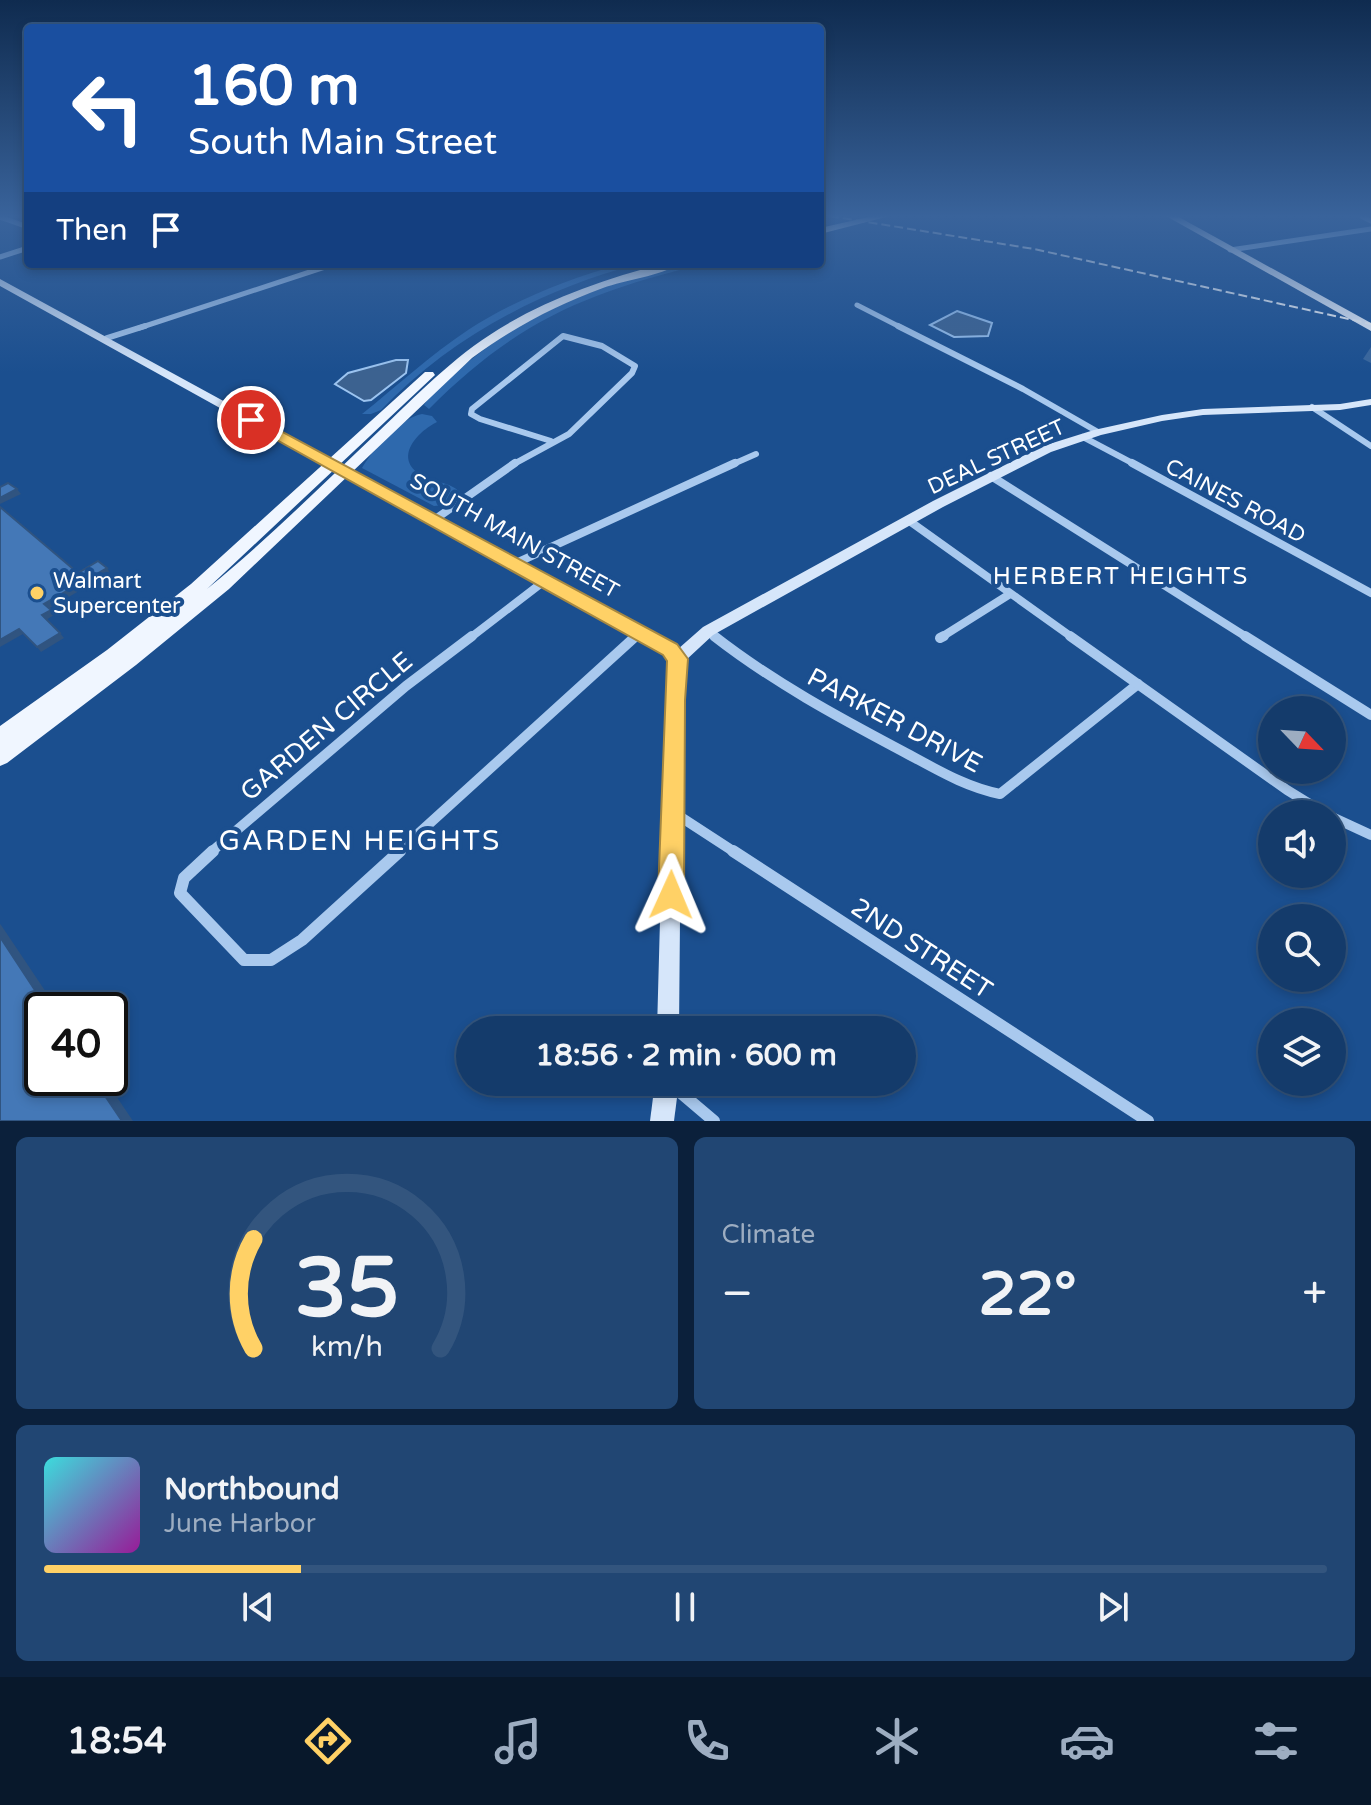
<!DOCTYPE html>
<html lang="en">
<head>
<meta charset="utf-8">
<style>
	body { margin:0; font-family:"Varela Round",sans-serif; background:#214673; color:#f1f3f6; height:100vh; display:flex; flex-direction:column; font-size:30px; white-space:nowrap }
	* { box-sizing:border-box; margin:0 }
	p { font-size:26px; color:#9dadc1 }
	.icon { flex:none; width:44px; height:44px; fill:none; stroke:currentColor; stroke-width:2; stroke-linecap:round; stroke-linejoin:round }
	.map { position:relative; height:1121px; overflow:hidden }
	.details { display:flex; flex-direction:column; gap:16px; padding:16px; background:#0b203b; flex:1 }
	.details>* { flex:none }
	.guide { position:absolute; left:24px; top:24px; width:800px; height:244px; border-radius:8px; box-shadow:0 4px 12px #0003,0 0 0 2px #33557e; background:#1a4fa0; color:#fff; overflow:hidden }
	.needle { width:52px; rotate:115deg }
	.fabs { position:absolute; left:1258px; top:696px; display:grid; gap:16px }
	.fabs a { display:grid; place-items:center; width:88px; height:88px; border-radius:50%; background:#143b6b; box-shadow:0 4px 12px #0003,0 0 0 2px #33557e; font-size:40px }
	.speed { position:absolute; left:24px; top:992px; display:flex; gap:16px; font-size:40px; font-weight:700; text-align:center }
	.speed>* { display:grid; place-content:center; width:104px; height:104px; border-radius:50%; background:#143b6b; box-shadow:0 4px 12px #0003,0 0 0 2px #33557e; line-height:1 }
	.speed .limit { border:4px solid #111; border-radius:12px; background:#fff; color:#111 }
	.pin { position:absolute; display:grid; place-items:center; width:68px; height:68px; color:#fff; margin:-34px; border:4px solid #fff; border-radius:50%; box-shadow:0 2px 8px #0007 }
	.me { position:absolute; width:88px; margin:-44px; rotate:1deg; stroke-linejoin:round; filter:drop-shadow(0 0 6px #0008) }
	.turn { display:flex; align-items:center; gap:28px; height:168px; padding:0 32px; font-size:36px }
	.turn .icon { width:104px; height:104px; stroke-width:2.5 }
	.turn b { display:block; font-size:56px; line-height:68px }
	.then { display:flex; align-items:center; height:76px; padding:0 32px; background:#0003; gap:16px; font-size:30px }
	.big { font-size:60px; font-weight:800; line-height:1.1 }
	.details .tile { flex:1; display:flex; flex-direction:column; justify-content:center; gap:12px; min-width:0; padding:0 28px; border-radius:12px; background:#214673 }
	.details .dial { align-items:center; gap:0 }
	.dial svg { height:208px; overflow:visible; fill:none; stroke:#33557e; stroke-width:7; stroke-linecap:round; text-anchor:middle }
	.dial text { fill:#f1f3f6; stroke:none }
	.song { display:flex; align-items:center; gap:24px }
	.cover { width:96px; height:96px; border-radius:12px; background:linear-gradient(135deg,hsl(180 70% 55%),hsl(300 70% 35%)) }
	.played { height:8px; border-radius:4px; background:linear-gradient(90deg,#ffd166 20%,#33557e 20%) }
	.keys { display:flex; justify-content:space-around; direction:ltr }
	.heat { display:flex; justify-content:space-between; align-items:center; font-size:44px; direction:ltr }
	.details .tiles { flex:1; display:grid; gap:16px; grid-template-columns:1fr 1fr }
	.tile:last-child { grid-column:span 2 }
	.trip { position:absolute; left:456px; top:1016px; width:460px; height:80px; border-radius:40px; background:#143b6b; box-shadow:0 4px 12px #0003,0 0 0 2px #33557e; font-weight:800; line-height:80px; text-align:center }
	.dock { display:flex; height:128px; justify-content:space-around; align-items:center; background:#08182b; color:#9dadc1 }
	.dock .icon { width:56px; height:56px }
	.dock .current { color:#ffd166 }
	.dock b { font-size:36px; color:#f1f3f6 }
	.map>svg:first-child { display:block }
</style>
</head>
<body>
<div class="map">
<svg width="1371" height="1121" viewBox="0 0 1371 1121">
	<rect width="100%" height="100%" fill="#1b4f8f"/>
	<g fill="#2e69ad">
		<path d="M 621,264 L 638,264 C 542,289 450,338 381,410 L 371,414 L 362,414 C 397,386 430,355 468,330 C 514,300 568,279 621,264 Z"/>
		<path d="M 687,264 L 704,264 C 587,292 515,322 429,409 L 424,405 C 431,393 443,384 454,374 C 519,315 602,283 687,264 Z"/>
		<path d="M 422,414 L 432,416 L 437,422 C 417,432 393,458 421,475 C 434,483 449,481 461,493 L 444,505 L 434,506 L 362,468 C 373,449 400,418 422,414 Z"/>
	</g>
	<g fill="#3c6290" stroke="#9cc4f0" stroke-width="2">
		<polygon points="957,311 992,323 988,336 954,337 930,325"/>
		<polygon points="396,360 408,360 406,373 371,400 364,401 335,384 348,373"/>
	</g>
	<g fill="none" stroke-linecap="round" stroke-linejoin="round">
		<g stroke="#a9c9ee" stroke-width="5">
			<polyline points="1361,216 1371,221"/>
			<polyline points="0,217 28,227"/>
			<polyline points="1230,250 1371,229"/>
			<polyline points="0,257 28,248"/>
			<polyline points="857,305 902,328"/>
			<polyline points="139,328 334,264"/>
		</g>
		<g stroke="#a9c9ee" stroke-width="6">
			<polyline points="898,326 1023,389 1098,432"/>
			<polyline points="107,338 145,326"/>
			<polyline points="1312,407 1371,446"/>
			<polyline points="1083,437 1136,465"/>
			<polyline points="512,465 569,434 632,373 635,366 602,346 563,336 472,409 471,414 480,419 551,441"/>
			<polyline points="731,465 756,454"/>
		</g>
		<g stroke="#a9c9ee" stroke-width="8">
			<polyline points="1132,463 1371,593"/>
			<polyline points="991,476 1248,638"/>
			<polyline points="434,520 515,463"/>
			<polyline points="908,520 1073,638"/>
			<polyline points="514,564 735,463"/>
			<polyline points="708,631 717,638"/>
			<polyline points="470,638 543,582"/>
			<polyline points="634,638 640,632"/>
			<polyline points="940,638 1010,594"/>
		</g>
		<g stroke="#a9c9ee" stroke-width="10">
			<path d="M 714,636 C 773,682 838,717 904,752 C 936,769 965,787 1000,794 L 1138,684"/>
			<polyline points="1070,636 1287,790 1326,814"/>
			<polyline points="1245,636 1371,715"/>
			<polyline points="940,638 944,636"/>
			<polyline points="673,812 736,853"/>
			<polyline points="1332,817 1371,835"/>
			<polyline points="210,853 406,686 472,636"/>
			<polyline points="397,853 636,636"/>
		</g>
		<g stroke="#a9c9ee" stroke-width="12">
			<polyline points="213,851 184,878 180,893 244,960 271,960 302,940 400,851"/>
			<polyline points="733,851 1148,1121"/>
			<polyline points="668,1082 714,1121"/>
		</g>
		<g fill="#d6e6fa" fill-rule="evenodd">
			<polygon points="0,279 678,649 703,627 933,501 1043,446 1094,430 1162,415 1203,409 1340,404 1371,399 1371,405 1340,410 1203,415 1162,421 1101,435 1051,452 943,507 713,635 685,661 682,700 679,1030 657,1030 666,700 669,660 664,654 0,286"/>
			<polygon points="655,1082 679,1082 674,1121 650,1121"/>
		</g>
		<g fill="#f0f6ff" fill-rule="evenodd">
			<polygon points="873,216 890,216 820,234 820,228"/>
			<polygon points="1166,216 1177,216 1371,323 1371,331"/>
			<path d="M 662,264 L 679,264 C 660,276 625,280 603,288 C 556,305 513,328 472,358 L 229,589 L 136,665 L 7,763 L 0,766 L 0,726 L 107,650 L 191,584 L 425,372 L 433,372 L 435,375 L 207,589 C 267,540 322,485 378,432 C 416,396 453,357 499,329 C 549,298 605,279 662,264 Z"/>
		</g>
		<polyline stroke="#fff" stroke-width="2" stroke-dasharray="9 4" stroke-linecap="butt" points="830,216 1034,249 1371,324"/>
	</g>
	<polygon fill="#3a679d" points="1371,347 1371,363 1363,359"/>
	<g fill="#305480">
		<polygon points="17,489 21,494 0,504 0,498"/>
		<polygon points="107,568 110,573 48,609 44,604"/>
		<polygon points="51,610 54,615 46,620 42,615"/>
		<polygon points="19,629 23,634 0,647 0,640"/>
		<polygon points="60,633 64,638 41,652 37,647"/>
		<polygon points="0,924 1,925 58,1010 48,1010 0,937"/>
		<polygon points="93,1078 104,1078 133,1121 122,1121"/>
	</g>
	<g fill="#4478b7" stroke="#305480" stroke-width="2">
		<polygon points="8,483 17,489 0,498 0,487"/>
		<polygon points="0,507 78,573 98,561 107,568 44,604 51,610 42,615 60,633 37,647 19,629 0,640"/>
		<polygon points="0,937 48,1010 42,1010 42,1078 93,1078 122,1121 0,1121"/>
	</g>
	<linearGradient id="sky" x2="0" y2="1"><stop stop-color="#0f2b4f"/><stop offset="0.58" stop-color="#39639b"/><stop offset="1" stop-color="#39639b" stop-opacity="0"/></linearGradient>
	<rect width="1371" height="373" fill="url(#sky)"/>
	<polygon fill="#ffd166" stroke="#a68842" stroke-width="2" points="251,415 677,644 688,659 685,700 684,895 680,904 671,907 662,904 658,895 667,661 663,655 246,423 246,417"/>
	<circle fill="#ffd166" stroke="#1b4f8f" stroke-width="3" cx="37" cy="593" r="8"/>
	<g text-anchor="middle" stroke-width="8" stroke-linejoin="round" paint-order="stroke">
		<g font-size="22" fill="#fff" stroke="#1b4f8f">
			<text transform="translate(996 456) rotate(-25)" y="8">DEAL STREET</text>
			<text transform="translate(1236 500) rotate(28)" y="8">CAINES ROAD</text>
			<text transform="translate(515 535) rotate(29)" y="8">SOUTH MAIN STREET</text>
		</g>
		<g font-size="22" fill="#fff" stroke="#1b4f8f" text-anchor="start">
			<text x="53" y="588">Walmart<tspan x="53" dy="25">Supercenter</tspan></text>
		</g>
		<g font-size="24" letter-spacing="2" fill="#fff" stroke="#1b4f8f">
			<text x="1121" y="584">HERBERT HEIGHTS</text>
		</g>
		<g font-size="26" fill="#fff" stroke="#1b4f8f">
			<text transform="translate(895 720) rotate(28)" y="9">PARKER DRIVE</text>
			<text transform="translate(326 726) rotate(-40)" y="9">GARDEN CIRCLE</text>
			<text transform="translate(922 948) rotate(33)" y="9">2ND STREET</text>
		</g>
		<g font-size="28" letter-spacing="2" fill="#fff" stroke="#1b4f8f">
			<text x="360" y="850">GARDEN HEIGHTS</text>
		</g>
	</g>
</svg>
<div class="fabs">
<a><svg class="needle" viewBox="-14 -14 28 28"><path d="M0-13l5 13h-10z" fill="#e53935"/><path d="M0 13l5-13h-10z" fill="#9dadc1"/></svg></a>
<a><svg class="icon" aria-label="sound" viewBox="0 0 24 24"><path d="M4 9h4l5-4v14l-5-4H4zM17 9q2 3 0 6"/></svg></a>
<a><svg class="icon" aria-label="search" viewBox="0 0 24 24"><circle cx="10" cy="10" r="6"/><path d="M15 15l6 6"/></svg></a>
<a><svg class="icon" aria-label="layers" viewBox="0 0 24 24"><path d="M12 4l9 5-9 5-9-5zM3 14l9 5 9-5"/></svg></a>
</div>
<div class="speed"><div class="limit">40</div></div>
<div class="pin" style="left:251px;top:420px;background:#d93025"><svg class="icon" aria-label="arrive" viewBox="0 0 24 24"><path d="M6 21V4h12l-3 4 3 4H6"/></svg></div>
<svg class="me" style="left:671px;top:895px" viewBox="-20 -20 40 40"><path d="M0-17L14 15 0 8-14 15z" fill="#ffd166" stroke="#fff" stroke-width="4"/></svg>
<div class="trip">18:56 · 2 min · 600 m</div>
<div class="guide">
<div class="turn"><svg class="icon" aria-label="left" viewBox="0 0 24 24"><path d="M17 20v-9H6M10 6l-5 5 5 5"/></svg><div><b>160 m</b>South Main Street</div></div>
<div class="then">Then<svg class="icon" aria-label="arrive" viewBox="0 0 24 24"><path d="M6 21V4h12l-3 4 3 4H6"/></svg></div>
</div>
</div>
<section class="details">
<div class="tiles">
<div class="tile dial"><svg viewBox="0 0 100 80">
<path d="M14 69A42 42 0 1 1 86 69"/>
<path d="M14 69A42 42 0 0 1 14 27" stroke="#ffd166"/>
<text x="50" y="56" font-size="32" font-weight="700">35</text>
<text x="50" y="72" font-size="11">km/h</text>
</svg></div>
<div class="tile"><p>Climate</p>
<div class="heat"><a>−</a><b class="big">22°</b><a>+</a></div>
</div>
<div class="tile">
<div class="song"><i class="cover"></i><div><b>Northbound</b><p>June Harbor</p></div></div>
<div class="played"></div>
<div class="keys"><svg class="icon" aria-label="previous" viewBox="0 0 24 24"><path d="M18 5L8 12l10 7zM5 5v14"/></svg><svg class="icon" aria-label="pause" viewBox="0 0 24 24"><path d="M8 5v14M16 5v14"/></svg><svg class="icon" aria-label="next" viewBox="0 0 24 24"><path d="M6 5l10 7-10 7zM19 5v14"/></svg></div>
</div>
</div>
</section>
<nav class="dock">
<b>18:54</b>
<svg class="icon current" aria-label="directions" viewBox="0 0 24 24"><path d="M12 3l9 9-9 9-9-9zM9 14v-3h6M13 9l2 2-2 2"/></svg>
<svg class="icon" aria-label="music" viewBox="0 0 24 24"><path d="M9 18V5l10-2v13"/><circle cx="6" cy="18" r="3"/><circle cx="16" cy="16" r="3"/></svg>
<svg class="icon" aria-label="phone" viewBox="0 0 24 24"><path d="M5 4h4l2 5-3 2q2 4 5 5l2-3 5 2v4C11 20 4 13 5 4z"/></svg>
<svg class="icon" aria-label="climate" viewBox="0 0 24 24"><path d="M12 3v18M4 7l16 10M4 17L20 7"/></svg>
<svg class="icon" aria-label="car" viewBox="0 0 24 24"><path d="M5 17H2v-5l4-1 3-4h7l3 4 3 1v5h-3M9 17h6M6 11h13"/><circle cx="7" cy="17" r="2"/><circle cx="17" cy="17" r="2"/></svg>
<svg class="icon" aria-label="filters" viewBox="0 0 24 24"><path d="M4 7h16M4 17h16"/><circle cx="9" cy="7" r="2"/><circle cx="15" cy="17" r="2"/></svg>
</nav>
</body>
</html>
